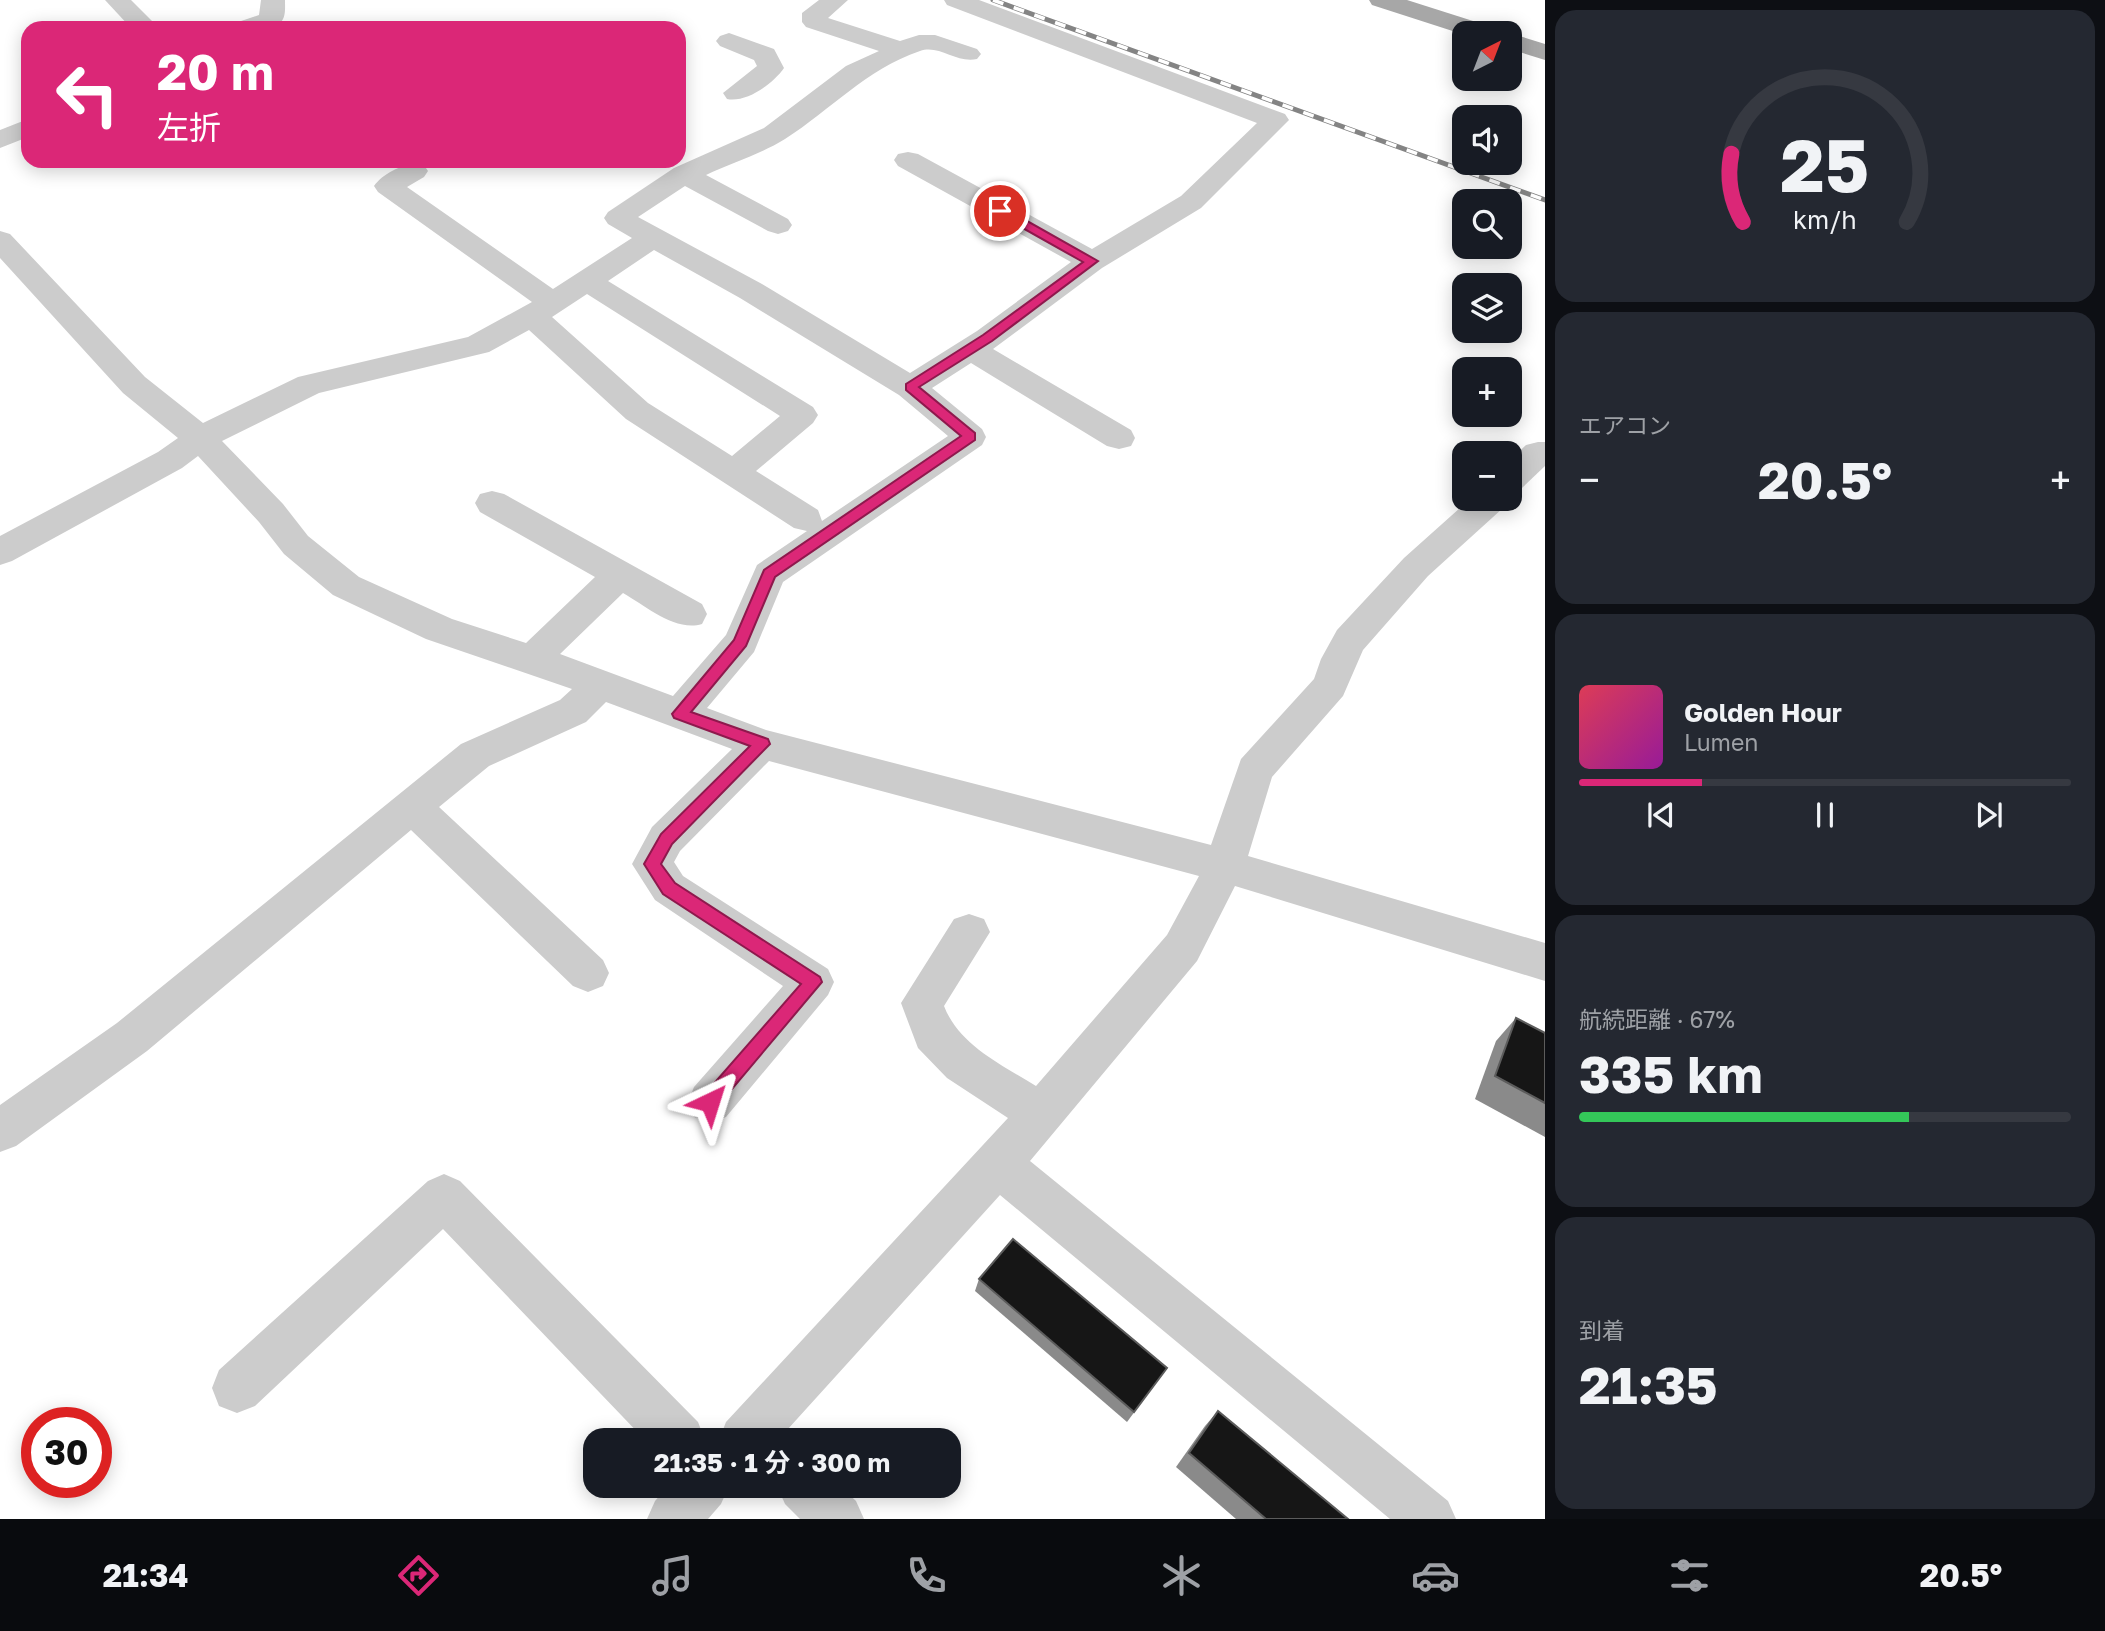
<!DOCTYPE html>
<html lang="ja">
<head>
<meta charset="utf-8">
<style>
	body { margin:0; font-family:"Golos Text","Noto Sans JP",sans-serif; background:#242831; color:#f1f3f6; height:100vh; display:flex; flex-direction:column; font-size:26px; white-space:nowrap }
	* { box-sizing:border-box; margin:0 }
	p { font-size:23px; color:#9ea1a6 }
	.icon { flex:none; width:38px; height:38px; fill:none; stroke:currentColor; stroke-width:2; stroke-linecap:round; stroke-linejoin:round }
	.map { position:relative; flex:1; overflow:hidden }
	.drawer { display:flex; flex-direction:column; gap:10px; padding:10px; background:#0d0f14; width:560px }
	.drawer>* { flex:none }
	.guide { position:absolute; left:21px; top:21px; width:665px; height:147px; border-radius:21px; box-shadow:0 4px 18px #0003; background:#db2777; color:#fff; overflow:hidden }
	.needle { width:46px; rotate:42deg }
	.fabs { position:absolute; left:1452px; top:21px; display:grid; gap:14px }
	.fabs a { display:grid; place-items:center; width:70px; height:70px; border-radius:14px; background:#171b24; box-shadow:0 4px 18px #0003; font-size:35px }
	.speed { position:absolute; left:21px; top:1407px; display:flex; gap:14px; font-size:35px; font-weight:700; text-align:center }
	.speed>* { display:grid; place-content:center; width:91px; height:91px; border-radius:50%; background:#171b24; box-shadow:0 4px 18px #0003; line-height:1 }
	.speed .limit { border:10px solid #d22; background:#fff; color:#111 }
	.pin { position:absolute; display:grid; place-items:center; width:60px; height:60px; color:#fff; margin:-30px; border:4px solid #fff; border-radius:50%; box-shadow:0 2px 7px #0007 }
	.me { position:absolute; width:77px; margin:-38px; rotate:41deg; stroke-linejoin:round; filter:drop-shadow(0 0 5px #0008) }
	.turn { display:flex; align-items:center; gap:24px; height:147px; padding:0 21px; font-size:32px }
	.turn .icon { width:91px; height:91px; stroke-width:2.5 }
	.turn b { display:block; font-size:49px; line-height:60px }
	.big { font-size:52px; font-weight:700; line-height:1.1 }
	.drawer .card { flex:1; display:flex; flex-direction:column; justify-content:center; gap:10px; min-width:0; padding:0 24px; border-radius:21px; background:#242831 }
	.drawer .dial { align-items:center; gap:0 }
	.dial svg { height:182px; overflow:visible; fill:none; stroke:#363941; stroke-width:7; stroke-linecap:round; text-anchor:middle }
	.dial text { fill:#f1f3f6; stroke:none }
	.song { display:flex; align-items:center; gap:21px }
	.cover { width:84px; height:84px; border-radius:10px; background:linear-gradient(135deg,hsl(350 70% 55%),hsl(300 70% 35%)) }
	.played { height:7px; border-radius:4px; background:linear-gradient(90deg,#db2777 25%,#363941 25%) }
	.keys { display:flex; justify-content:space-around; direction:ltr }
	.heat { display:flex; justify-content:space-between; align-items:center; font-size:38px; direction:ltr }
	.charge { height:10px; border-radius:5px; background:linear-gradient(90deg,#34c759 67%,#363941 0) }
	.trip { position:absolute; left:583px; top:1428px; width:378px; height:70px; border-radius:21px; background:#171b24; box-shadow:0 4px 18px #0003; font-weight:700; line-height:70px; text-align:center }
	.tabs { display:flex; height:112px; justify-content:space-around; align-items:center; background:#090b0e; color:#9ea1a6 }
	.tabs .icon { width:49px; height:49px }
	.tabs .active { color:#db2777 }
	.tabs b { font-size:32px; color:#f1f3f6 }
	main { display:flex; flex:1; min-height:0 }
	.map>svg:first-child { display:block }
</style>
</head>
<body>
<main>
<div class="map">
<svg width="1545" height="1519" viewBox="0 0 1545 1519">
	<rect width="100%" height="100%" fill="#fff"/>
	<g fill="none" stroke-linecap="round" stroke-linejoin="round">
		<g fill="#ccc" fill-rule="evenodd">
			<polygon points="105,0 131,0 159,28 131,28"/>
			<path d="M 261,0 L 285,0 C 285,7 286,17 281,22 C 272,33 244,28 231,28 L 235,23 L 259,15 Z"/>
			<path d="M 819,0 L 848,0 L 828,18 L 900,41 L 919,35 L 935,35 L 977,49 L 981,54 L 977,59 C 957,64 939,44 920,51 C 865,70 832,109 785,139 C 761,154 731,163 706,175 L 788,219 L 792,225 L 788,231 L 778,234 L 768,231 L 685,186 L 638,217 L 762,284 L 910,373 L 977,331 L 1071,262 L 898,166 L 894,160 L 898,154 L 908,152 L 918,154 L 1092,249 L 1181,196 L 1257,123 L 947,5 L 944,0 L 979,0 L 1285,114 L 1289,120 L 1201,208 L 1102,268 L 993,349 L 1131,430 L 1135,438 L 1131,446 L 1119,449 L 1107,446 L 971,363 L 932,388 L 982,429 L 986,437 L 982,445 L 783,582 L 754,652 L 707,708 L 766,730 L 1211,845 L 1241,759 L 1314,679 L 1321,659 L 1337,630 L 1404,558 L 1470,499 L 1508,499 L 1503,508 L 1428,576 L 1363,650 L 1343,696 L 1272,777 L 1248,856 L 1545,943 L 1545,981 L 1235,886 L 1197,961 L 1030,1161 L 1448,1501 L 1456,1519 L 1390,1519 L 1000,1195 L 778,1440 L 719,1440 L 726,1422 L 1008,1118 L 947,1078 L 918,1048 L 901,1003 L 954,919 L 969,914 L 984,919 L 990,932 L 944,1006 C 959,1045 1002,1065 1036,1086 L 1167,935 L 1199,876 L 769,761 L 680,851 L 674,862 L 683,876 L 828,969 L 834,982 L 828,995 L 726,1117 L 710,1123 L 694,1117 L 688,1102 L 694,1087 L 783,986 L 655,900 L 632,864 L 652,827 L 732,749 L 606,702 L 586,722 L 489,766 L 439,807 L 603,960 L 609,973 L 603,986 L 588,992 L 573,986 L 411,830 L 147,1051 L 16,1146 L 0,1152 L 0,1105 L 117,1023 L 461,744 L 560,700 L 572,689 L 426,639 L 333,595 L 284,554 L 259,522 L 198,456 L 182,468 L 12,561 L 0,565 L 0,536 L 158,452 L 178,438 L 123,393 L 0,258 L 0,231 L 10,234 L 145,377 L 203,423 L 298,377 L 468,337 L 532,302 L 378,192 L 374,186 C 384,172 407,161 424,165 L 428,171 L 424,177 L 407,187 L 553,289 L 632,238 L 608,224 L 604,218 L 608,212 L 674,168 L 764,128 L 846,66 L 879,51 L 806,27 L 802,22 L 802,13 ZM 654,250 L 740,298 L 899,395 L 948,436 L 822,521 L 818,510 L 756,471 L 813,423 L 818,415 L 813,407 L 608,281 ZM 587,294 L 780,416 L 732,456 L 648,403 L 552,317 ZM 529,330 L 626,419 L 794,528 L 807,531 L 757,565 L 726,635 L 673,696 L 560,654 L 623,593 C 646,606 675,632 702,624 L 707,614 L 702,604 L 504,494 L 492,491 L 480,494 L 475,503 L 480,512 L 595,577 L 526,643 L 452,619 L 359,577 L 308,536 L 283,504 L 222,441 L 319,393 L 489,352 Z"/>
			<path d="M 729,33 L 774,49 L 784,68 C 773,84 746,103 727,99 L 723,93 L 757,66 L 754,60 L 720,46 L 716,41 L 720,36 Z"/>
			<polygon points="28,119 28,137 0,148 0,130"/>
			<polygon points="1538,442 1545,442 1545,466 1522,488 1510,492 1510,460 1526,445"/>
			<polygon points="444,1174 460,1181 698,1422 705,1440 645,1440 443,1229 255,1406 237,1413 219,1406 212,1388 219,1370 428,1181"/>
			<polygon points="668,1486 729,1486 721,1504 708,1519 647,1519 655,1501"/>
			<polygon points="777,1486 840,1486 856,1501 864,1519 800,1519 785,1504"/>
		</g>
		<g fill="#a7a7a7" fill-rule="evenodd">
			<polygon points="1369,0 1407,0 1495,28 1499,33 1465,35 1372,5"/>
			<polygon points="1510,33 1545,44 1545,60 1510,49"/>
		</g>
		<defs>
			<polyline id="rail" points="993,0 1545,200"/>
		</defs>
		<use href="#rail" stroke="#848484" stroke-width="5"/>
		<use href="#rail" stroke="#fff" stroke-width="3.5" stroke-dasharray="11" stroke-linecap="butt"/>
	</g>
	<g fill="#8a8a8a">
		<polygon points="1516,1018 1545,1033 1545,1137 1475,1099 1496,1041"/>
		<polygon points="979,1279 1167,1368 1127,1422 975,1291"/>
		<polygon points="1218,1411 1348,1519 1236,1519 1176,1467 1205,1426"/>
	</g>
	<g fill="#161616" stroke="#5c5c5c" stroke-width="2">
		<polygon points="1516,1018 1545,1033 1545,1103 1495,1076"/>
		<polygon points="1013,1239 1167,1368 1134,1412 979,1279"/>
		<polygon points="1218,1411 1348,1519 1266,1519 1189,1453"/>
	</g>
	<polygon fill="#db2777" stroke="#8e194d" stroke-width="2" points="996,208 1004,208 1098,261 992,341 919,387 975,433 975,440 775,577 746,646 691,712 768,739 770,744 672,844 661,864 675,883 820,977 822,982 716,1108 710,1111 703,1108 701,1102 703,1096 801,984 663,894 644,864 661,834 750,746 674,718 672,714 734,640 764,570 961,436 906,390 906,384 983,335 1083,262 996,213"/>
</svg>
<div class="fabs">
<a><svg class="needle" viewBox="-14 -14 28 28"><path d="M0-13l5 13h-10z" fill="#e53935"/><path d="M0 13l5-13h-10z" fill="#9ea1a6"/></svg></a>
<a><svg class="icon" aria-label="sound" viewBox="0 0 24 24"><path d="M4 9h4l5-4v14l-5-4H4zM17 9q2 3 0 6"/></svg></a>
<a><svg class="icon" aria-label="search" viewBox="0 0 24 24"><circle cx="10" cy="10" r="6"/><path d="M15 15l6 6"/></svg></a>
<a><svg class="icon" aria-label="layers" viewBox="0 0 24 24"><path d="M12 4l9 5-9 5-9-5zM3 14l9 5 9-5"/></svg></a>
<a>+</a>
<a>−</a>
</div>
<div class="speed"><div class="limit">30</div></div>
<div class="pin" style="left:1000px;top:211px;background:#d93025"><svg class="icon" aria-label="arrive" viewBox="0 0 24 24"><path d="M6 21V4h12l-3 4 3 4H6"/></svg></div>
<svg class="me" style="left:710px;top:1102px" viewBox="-20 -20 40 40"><path d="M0-17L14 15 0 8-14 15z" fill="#db2777" stroke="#fff" stroke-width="4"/></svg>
<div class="trip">21:35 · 1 分 · 300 m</div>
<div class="guide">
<div class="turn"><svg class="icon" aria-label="left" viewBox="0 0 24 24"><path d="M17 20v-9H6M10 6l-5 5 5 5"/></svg><div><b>20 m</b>左折</div></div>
</div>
</div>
<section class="drawer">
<div class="card dial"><svg viewBox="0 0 100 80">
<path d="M14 69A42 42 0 1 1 86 69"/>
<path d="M14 69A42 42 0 0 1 9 39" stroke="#db2777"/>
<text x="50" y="56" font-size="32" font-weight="700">25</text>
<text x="50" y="72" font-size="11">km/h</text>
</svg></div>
<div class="card"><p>エアコン</p>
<div class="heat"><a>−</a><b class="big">20.5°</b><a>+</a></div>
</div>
<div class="card">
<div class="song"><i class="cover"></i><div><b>Golden Hour</b><p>Lumen</p></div></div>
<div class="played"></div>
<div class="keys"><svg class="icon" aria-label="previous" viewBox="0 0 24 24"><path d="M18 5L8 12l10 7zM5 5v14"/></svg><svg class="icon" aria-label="pause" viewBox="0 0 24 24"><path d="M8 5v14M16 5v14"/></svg><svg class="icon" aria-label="next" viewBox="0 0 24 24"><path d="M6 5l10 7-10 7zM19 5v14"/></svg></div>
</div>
<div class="card"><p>航続距離 · 67%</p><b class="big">335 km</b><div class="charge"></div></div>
<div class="card"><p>到着</p><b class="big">21:35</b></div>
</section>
</main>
<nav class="tabs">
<b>21:34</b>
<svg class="icon active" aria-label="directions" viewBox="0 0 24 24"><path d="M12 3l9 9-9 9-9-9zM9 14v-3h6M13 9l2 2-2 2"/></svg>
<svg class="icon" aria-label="music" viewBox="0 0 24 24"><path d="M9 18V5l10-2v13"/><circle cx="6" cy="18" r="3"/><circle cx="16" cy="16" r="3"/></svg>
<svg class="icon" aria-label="phone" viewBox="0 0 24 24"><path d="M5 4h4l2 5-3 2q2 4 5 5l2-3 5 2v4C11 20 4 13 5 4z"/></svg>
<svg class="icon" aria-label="climate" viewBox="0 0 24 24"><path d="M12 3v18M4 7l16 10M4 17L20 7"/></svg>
<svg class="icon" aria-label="car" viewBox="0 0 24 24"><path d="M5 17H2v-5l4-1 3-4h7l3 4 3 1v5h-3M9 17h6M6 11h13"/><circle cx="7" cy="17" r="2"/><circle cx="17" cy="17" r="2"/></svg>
<svg class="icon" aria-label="filters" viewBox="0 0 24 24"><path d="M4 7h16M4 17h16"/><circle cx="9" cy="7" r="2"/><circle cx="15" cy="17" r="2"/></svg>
<b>20.5°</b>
</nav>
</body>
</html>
